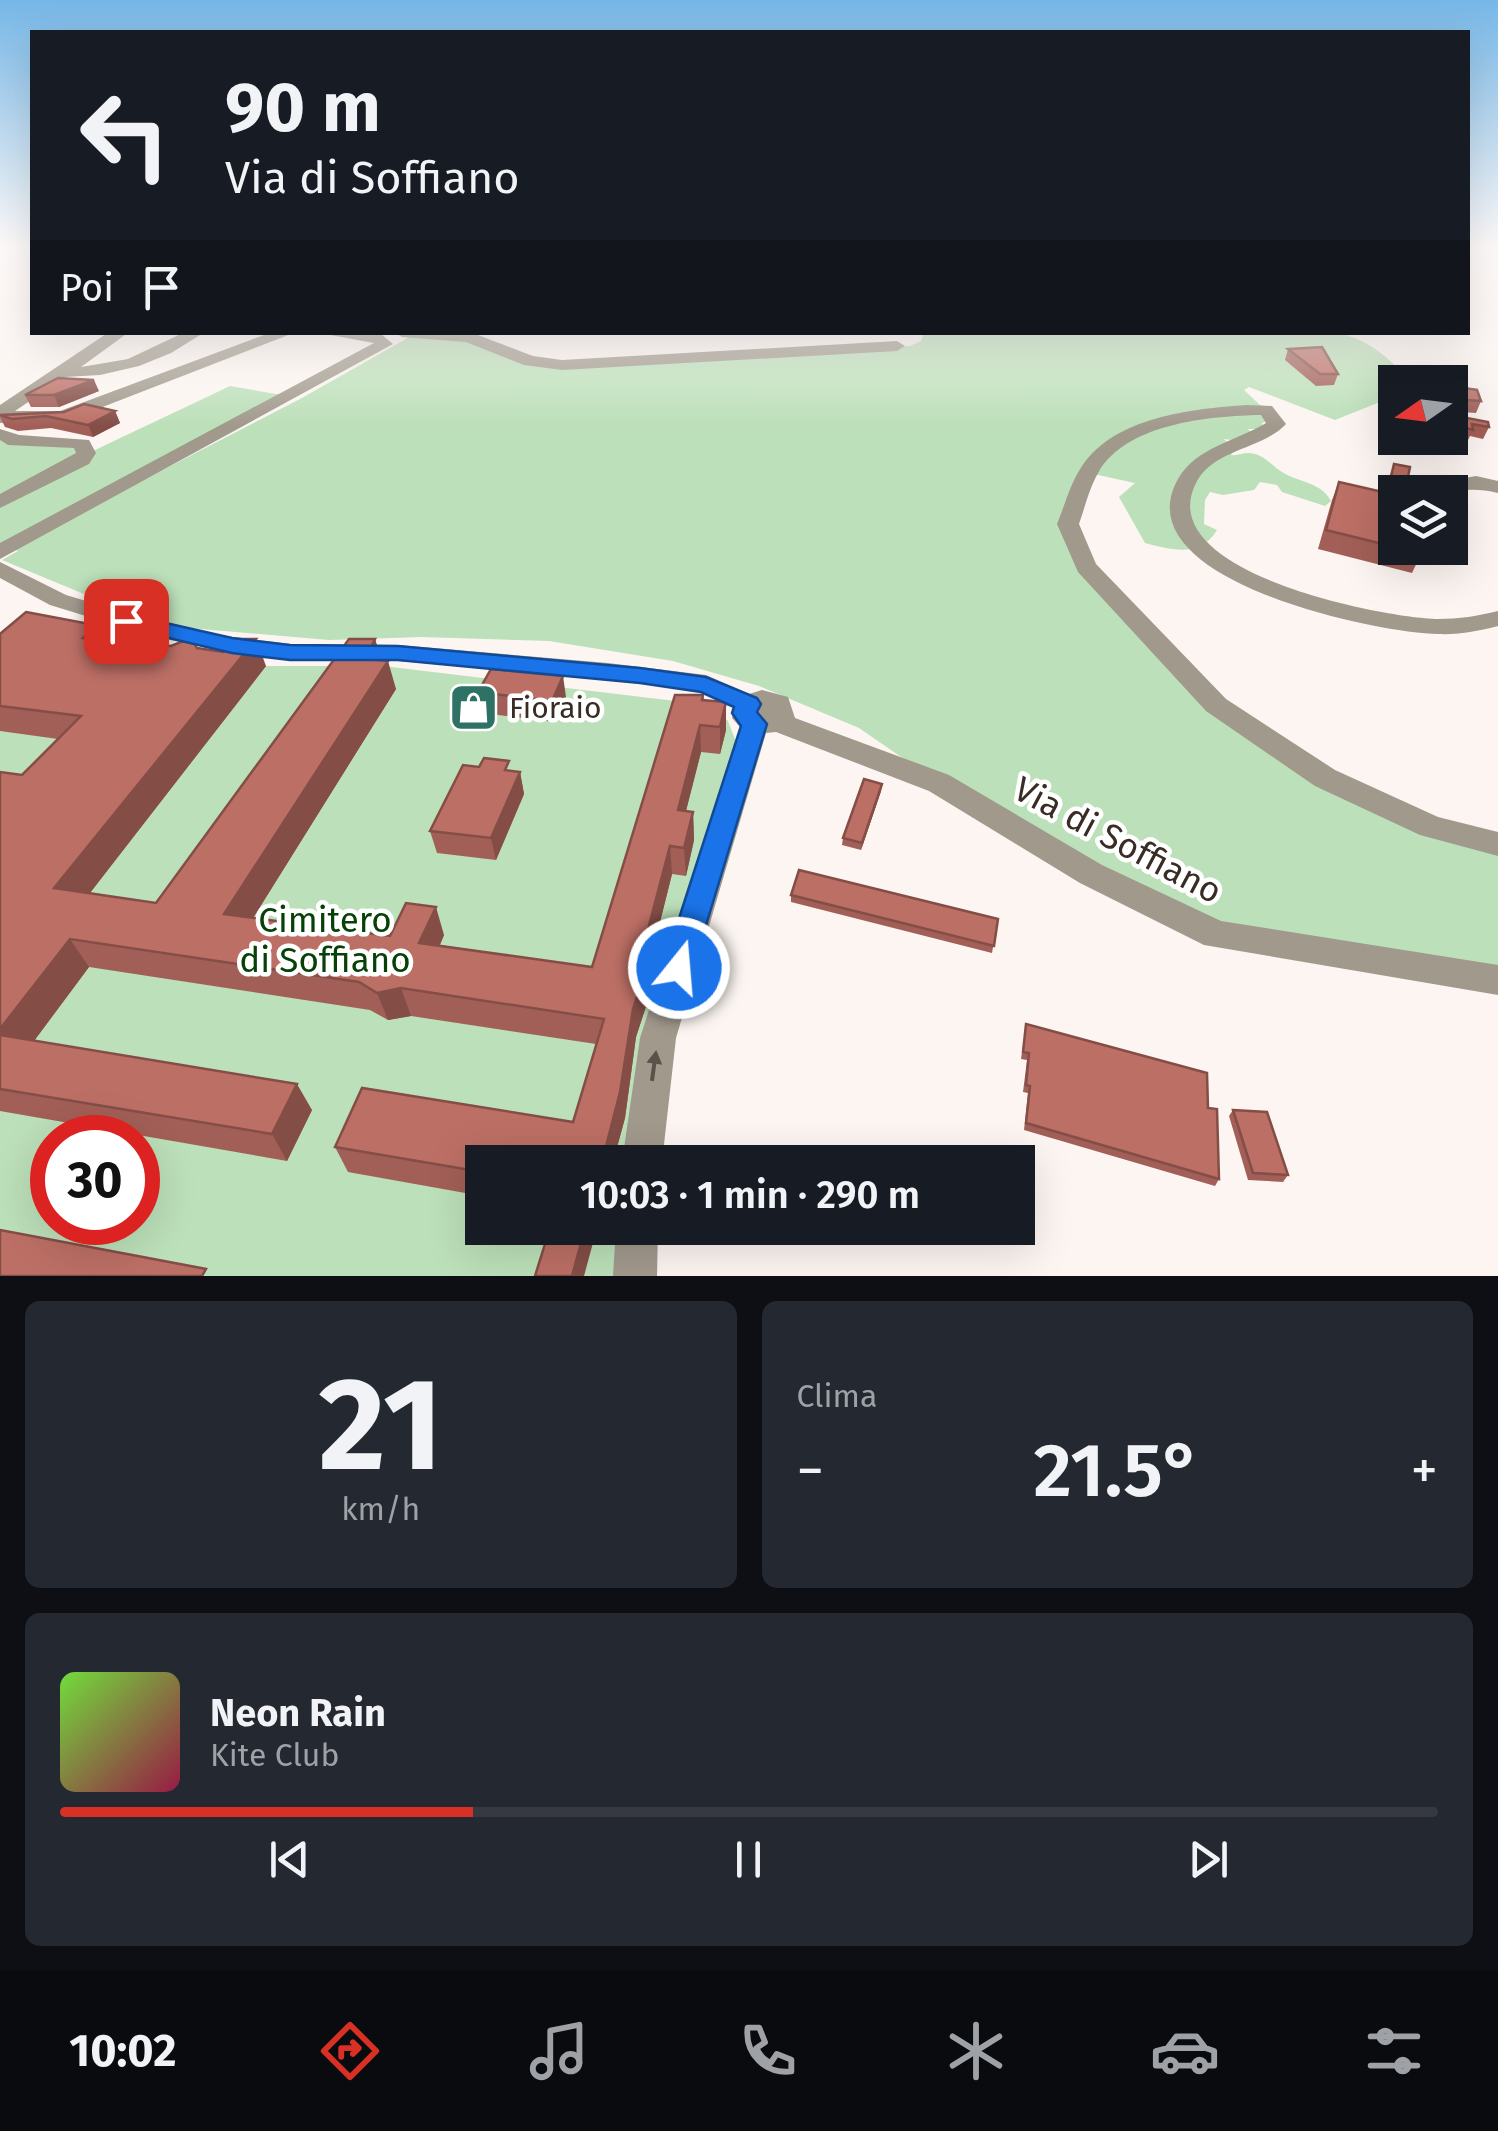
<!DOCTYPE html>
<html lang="it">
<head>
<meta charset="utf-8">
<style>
	body { margin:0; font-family:"Fira Sans",sans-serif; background:#242831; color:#f1f3f6; height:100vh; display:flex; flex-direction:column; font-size:38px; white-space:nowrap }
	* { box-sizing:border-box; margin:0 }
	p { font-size:32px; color:#9ea1a6 }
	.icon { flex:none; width:55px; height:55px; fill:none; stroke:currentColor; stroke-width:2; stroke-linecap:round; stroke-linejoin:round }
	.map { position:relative; height:1276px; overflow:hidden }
	.panel { display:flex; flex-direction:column; gap:25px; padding:25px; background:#0d0f14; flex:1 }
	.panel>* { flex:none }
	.top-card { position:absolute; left:30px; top:30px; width:1440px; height:305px; border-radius:0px; box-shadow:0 10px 40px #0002; background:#171b24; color:#f1f3f6; overflow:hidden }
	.needle { width:65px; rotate:256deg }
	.fabs { position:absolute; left:1378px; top:365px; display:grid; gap:20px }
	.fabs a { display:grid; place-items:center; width:90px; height:90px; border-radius:0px; background:#171b24; box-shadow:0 10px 40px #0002; font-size:50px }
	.speed { position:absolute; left:30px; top:1115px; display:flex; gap:20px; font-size:50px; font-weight:700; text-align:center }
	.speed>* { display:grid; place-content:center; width:130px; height:130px; border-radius:50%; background:#171b24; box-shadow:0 10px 40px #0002; line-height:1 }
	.speed .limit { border:15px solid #d22; background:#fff; color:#111 }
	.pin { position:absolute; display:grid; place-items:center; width:85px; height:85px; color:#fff; margin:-42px; border-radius:20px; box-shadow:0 5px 15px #0006 }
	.me { position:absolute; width:110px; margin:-55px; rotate:17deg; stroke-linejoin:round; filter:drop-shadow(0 0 8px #0008) }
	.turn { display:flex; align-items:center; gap:35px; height:210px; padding:0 30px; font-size:45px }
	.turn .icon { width:130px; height:130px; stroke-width:2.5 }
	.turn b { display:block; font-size:70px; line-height:85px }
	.then { display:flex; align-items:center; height:95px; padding:0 30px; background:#0003; gap:20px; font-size:38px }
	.big { font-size:75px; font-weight:600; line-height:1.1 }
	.panel .widget { flex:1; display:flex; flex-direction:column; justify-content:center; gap:15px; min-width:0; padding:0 35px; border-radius:15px; background:#242831 }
	.panel .dial { align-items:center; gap:0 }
	.dial b { font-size:130px; line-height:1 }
	.song { display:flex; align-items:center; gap:30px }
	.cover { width:120px; height:120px; border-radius:15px; background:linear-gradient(135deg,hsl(100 70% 55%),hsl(340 70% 35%)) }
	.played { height:10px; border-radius:5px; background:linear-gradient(90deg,#d93025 30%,#363941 30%) }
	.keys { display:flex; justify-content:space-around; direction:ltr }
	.heat { display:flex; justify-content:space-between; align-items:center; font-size:55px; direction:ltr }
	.panel .tiles { flex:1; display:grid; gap:25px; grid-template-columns:1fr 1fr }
	.widget:last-child { grid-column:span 2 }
	.trip { position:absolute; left:465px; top:1145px; width:570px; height:100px; border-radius:0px; background:#171b24; box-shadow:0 10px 40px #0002; font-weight:600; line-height:100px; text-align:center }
	.tabs { display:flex; height:160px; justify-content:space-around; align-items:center; background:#090b0e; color:#9ea1a6 }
	.tabs .icon { width:70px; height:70px }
	.tabs .selected { color:#d93025 }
	.tabs b { font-size:45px; color:#f1f3f6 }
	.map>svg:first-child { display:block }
</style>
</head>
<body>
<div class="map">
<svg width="1498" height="1276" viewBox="0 0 1498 1276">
	<rect width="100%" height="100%" fill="#fcf5f1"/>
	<g fill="#bce0b9" fill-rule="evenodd">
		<path d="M 939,332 L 1333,332 C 1369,339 1387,356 1411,382 L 1395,382 L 1395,396 L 1335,420 L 1249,387 L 1244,390 L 1260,405 L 1273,409 L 1267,421 L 1262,423 L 1263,429 L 1248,429 L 1258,439 L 1252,442 L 1223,439 L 1236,447 L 1231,455 C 1240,456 1245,451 1255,454 C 1266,457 1272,466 1282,472 C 1300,483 1321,482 1331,501 L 1325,506 L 1282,492 L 1277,485 L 1260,482 L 1254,490 L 1223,495 L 1210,492 L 1205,500 L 1204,524 L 1217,530 C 1200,558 1172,550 1145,543 L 1119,497 L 1135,483 L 1089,473 L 1068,524 L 1086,567 L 1216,705 L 1325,778 L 1498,844 L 1498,980 L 1216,935 L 939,783 L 859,728 L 759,686 L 673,661 L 549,641 L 422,637 L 329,640 L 189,628 L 132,614 L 2,560 L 18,551 L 12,548 L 300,399 L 413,335 L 469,340 L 532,366 L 910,346 L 921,341 L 923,335 Z"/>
		<polygon points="230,386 282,395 4,545 0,543 0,435 93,451"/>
		<path d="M 49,625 L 244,666 L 383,666 L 709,705 L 728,721 L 737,744 L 636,1113 L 630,1162 L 482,1162 L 482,1228 L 622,1228 L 621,1276 L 0,1276 L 0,670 ZM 52,1138 L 138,1138 L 138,1222 L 52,1222 Z"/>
	</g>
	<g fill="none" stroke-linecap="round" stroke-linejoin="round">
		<g fill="#a1998c" fill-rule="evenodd">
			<polygon points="109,332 129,332 81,367 128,359 185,332 205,332 171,353 139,366 100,375 65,377 15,411 60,411 272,332 296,332 69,420 0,423 0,405"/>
			<polygon points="314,332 381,334 393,344 0,559 0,543 374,343"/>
			<polygon points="394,332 470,332 533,356 562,360 897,341 905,346 897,351 562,370 524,365 466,342 402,337"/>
			<path d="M 1246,405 L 1272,406 L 1286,424 C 1263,449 1215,449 1197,481 C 1147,572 1383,618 1438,619 C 1459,619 1478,616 1498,611 L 1498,626 C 1478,631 1459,635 1438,634 C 1377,633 1121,580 1178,479 C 1196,447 1237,441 1266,423 L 1261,415 C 1210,416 1126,423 1098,473 C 1089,489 1085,507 1079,524 L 1096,564 L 1226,699 L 1335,770 L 1438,817 L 1498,832 L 1498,856 L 1420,835 L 1315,786 L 1206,711 L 1078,572 L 1057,524 C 1065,505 1070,484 1082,466 C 1115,417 1191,409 1246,405 Z"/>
			<polygon points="0,429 19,435 89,440 96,453 89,464 0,508 0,494 76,453 74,448 8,445 0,440"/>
			<path d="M 1476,476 L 1498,481 L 1498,493 C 1471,486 1454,493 1431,492 L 1448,481 Z"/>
			<polygon points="0,562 66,595 163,624 233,637 290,644 398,645 608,663 706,675 749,694 762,690 788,697 795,718 949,775 1102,865 1221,921 1498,965 1498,995 1204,945 1080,883 929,791 776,732 766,733 676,1038 662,1162 622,1162 640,1038 740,727 732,718 734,708 700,692 608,679 398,661 290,660 233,653 151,636 50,605 0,578"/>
			<polygon points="616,1228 658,1228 657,1276 613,1276"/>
		</g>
	</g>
	<g fill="#a25f57">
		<polygon points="1288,349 1338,374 1334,385 1316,386 1285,360"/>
		<polygon points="1450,386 1481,401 1476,413 1462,412 1460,414 1462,417 1489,427 1483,439 1470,436 1467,442 1450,437"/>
		<polygon points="99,391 59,407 31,407 25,395"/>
		<polygon points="115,411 120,423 93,437 51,428 18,431 5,427 0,417 0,415"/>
		<polygon points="1394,464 1395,492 1421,554 1412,573 1318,549 1332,500 1339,482 1384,492"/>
		<polygon points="95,625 103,640 197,648 266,666 90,893 156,903 375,639 382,661 396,689 253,918 390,936 444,935 440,945 592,967 703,695 704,700 726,730 720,754 701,752 686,811 693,812 694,840 686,876 672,874 651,958 653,985 636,1037 625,1118 613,1162 482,1162 482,1196 348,1172 335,1147 573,1122 596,1044 411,1016 388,1020 370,1010 89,967 34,1041 312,1110 287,1161 0,1111 0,772 22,775 58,739 0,731 0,634"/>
		<polygon points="478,692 566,697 555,722 483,713"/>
		<polygon points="511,771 520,772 524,794 496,860 437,853 430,831"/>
		<polygon points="881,791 861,850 842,845 843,838"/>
		<polygon points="791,895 998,919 992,953 791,902"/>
		<polygon points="1026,1024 1208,1108 1219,1179 1215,1186 1024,1130 1028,1093 1023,1092 1027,1060 1021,1059"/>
		<polygon points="1233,1110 1288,1175 1283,1182 1248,1180 1229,1116"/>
	</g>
	<g fill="#844e47">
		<polygon points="94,380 99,391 59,407 54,395"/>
		<polygon points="115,411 120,423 93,437 88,425"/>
		<polygon points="95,625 109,652 83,638"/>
		<polygon points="256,639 266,666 72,916 54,888"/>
		<polygon points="375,639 383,666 388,661 396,689 238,942 224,914"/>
		<polygon points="563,676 566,697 555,722 552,701"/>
		<polygon points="726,702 726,730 720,754 720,727"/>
		<polygon points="700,725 701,752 679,838 678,810"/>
		<polygon points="520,772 524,794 496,860 491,838"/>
		<polygon points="882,784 881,791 861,850 862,843"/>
		<polygon points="693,812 694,840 686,876 684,848"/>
		<polygon points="670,846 672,874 651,958 653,985 636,1037 625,1118 613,1162 602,1162 641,956"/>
		<polygon points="436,907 444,935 429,970 419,943"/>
		<polygon points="70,939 89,967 19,1061 0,1039 0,1029"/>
		<polygon points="401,988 411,1016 388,1020 377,993"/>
		<polygon points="297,1084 312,1110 287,1161 272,1134"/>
		<polygon points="585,1228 597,1228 584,1276 572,1276"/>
	</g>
	<g fill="#bc6f65" stroke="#844e47" stroke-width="2.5">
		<polygon points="1322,347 1338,374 1320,374 1288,349"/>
		<polygon points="58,378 94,380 54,395 25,395"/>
		<polygon points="1450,386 1477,390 1481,401 1467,400 1457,411 1462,417 1488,422 1489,427 1472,424 1473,430 1450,423"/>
		<polygon points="84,404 115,411 88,425 46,416 12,419 0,415 64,412"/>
		<polygon points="1394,464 1410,467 1405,492 1395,492 1395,547 1326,530 1339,482 1387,493"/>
		<polygon points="1396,548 1422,548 1421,554"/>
		<polygon points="26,612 95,625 83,638 171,646 186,640 193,641 197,648 223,652 234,639 256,639 54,888 156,903 349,639 375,639 365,659 388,661 224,914 390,936 406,903 436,907 419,943 592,967 675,695 703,695 702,700 726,702 720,727 700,725 678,810 693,812 684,848 670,846 641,956 650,957 633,1009 620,1092 602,1162 482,1162 482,1172 335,1147 362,1088 573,1122 604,1019 401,988 377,993 359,982 70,939 0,1029 0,772 22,775 81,716 0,706 0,634"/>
		<polygon points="491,669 563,676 552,701 478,692"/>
		<polygon points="484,758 509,761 505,770 520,772 491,838 430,831 463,765 479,767"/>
		<polygon points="864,779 882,784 862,843 843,838"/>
		<polygon points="799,870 998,919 994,946 791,895"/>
		<polygon points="1026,1024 1207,1073 1208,1108 1217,1109 1219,1179 1026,1123 1030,1086 1026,1085 1029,1053 1023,1052"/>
		<polygon points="0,1035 297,1084 272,1134 0,1089"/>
		<polygon points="1233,1110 1267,1112 1288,1175 1253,1173"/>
		<polygon points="550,1228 585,1228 572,1276 535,1276"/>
		<polygon points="0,1230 206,1269 202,1276 0,1276"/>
	</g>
	<defs><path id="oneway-solid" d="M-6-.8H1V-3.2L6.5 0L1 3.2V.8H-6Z" transform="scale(2.5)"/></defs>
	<use fill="#5d5249" href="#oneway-solid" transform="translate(654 1066) rotate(-82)"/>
	<linearGradient id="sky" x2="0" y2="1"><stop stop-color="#76b7e7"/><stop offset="0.58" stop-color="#fefaf9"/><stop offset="1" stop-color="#fefaf9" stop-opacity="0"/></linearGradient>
	<rect width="1498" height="427" fill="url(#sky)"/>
	<polygon fill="#1a73e8" stroke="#114b97" stroke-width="2.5" points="126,614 232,638 290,645 398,646 640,668 706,677 757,698 761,704 757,712 767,724 690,978 679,982 668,978 663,968 741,726 732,713 734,707 701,692 640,683 398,660 290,660 232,653 118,626 115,621"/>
	<defs>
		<symbol id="shop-square" viewBox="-11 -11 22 22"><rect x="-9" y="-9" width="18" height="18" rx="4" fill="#2d7265" stroke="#fff"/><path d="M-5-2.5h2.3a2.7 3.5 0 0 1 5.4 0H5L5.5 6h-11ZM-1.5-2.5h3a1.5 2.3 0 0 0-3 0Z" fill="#fff"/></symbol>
	</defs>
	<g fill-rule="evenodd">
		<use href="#shop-square" x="446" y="680" width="55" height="55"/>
	</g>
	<g text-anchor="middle" stroke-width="9" stroke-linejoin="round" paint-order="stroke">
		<g font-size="30" fill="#392c25" stroke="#fff" text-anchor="start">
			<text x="509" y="718">Fioraio</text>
		</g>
		<g font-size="35" fill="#392c25" stroke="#fff">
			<text transform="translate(1118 840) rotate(28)" y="12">Via di Soffiano</text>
		</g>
		<g font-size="35" fill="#064107" stroke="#fff">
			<text x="325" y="932">Cimitero<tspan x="325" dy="40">di Soffiano</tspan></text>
		</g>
	</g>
</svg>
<div class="fabs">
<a><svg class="needle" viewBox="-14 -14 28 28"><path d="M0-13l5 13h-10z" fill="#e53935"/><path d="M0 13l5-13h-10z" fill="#9ea1a6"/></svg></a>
<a><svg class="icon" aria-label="layers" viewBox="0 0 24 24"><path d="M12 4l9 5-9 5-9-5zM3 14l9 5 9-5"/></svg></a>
</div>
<div class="speed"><div class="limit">30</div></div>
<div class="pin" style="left:126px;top:621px;background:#d93025"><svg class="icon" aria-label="arrive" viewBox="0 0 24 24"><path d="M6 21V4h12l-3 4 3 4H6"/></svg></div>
<svg class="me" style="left:679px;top:968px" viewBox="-20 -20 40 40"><circle r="17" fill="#1a73e8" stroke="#fff" stroke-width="3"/><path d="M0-11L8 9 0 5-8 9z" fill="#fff"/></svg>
<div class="trip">10:03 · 1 min · 290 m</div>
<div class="top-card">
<div class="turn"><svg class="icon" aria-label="left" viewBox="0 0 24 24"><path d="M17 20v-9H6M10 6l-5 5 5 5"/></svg><div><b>90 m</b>Via di Soffiano</div></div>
<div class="then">Poi<svg class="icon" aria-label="arrive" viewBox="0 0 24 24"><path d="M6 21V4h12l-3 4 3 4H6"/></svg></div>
</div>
</div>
<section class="panel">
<div class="tiles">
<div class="widget dial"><b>21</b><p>km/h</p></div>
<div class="widget"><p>Clima</p>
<div class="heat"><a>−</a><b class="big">21.5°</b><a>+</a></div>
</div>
<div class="widget">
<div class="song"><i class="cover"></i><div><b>Neon Rain</b><p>Kite Club</p></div></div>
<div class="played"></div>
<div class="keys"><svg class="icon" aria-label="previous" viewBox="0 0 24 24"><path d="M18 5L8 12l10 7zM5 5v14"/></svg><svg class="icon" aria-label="pause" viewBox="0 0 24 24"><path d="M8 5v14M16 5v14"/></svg><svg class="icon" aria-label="next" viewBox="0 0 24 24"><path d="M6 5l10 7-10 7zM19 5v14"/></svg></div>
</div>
</div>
</section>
<nav class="tabs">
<b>10:02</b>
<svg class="icon selected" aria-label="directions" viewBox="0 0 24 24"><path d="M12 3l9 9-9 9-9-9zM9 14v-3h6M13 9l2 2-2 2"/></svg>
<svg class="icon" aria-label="music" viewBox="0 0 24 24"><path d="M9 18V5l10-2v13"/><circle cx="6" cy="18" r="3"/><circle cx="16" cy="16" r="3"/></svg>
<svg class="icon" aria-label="phone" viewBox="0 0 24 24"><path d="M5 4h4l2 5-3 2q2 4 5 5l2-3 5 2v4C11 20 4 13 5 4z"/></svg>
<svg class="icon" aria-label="climate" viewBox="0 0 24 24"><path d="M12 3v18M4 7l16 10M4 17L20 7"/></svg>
<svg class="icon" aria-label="car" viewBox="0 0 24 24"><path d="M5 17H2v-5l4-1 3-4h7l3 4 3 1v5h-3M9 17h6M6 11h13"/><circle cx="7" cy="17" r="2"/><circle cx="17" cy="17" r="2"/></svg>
<svg class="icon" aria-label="filters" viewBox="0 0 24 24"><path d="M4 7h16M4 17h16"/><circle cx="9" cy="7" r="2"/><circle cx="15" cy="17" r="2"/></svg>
</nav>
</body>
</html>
